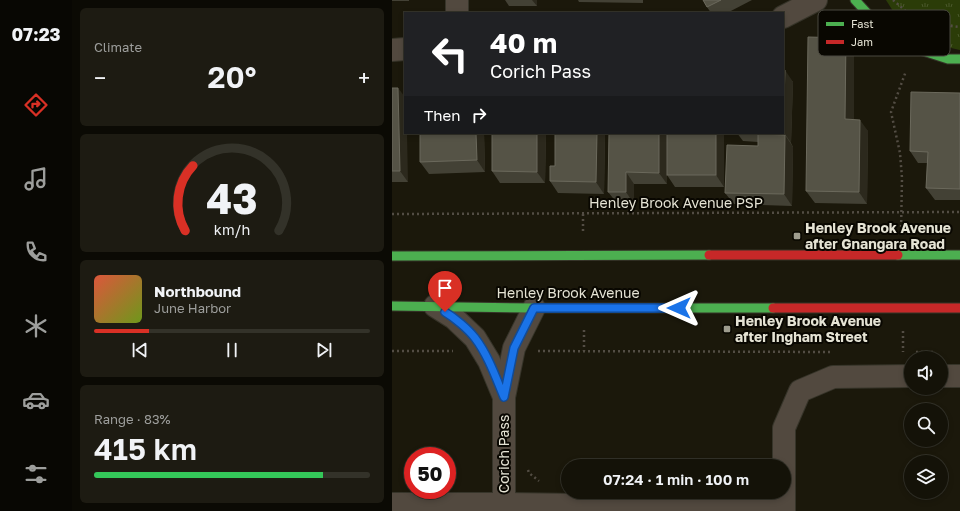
<!DOCTYPE html>
<html lang="en">
<head>
<meta charset="utf-8">
<style>
	body { margin:0; font-family:"Golos Text",sans-serif; background:#1d1b12; color:#f1f3f6; height:100vh; display:flex; flex-direction:column; font-size:15px; white-space:nowrap }
	* { box-sizing:border-box; margin:0 }
	p { font-size:13px; color:#9d9e9c }
	.icon { flex:none; width:22px; height:22px; fill:none; stroke:currentColor; stroke-width:2; stroke-linecap:round; stroke-linejoin:round }
	.map { position:relative; flex:1; overflow:hidden }
	.side { display:flex; flex-direction:column; gap:8px; padding:8px; background:#0b0a04; width:320px }
	.side>* { flex:none }
	.guide { position:absolute; left:12px; top:12px; width:380px; height:122px; border-radius:0px; box-shadow:0 2px 6px #0003,0 0 0 1px #333229; background:#202124; color:#fff; overflow:hidden }
	.fabs { position:absolute; left:512px; top:351px; display:grid; gap:8px }
	.fabs a { display:grid; place-items:center; width:44px; height:44px; border-radius:50%; background:#141208; box-shadow:0 2px 6px #0003,0 0 0 1px #333229; font-size:20px }
	.speed { position:absolute; left:12px; top:447px; display:flex; gap:8px; font-size:20px; font-weight:700; text-align:center }
	.speed>* { display:grid; place-content:center; width:52px; height:52px; border-radius:50%; background:#141208; box-shadow:0 2px 6px #0003,0 0 0 1px #333229; line-height:1 }
	.speed .limit { border:6px solid #d22; background:#fff; color:#111 }
	.pin { position:absolute; display:grid; place-items:center; width:34px; height:34px; color:#fff; margin:-41px -17px; border-radius:50% 50% 50% 0; rotate:-45deg; box-shadow:0 0 4px #0007 }
	.pin .icon { rotate:45deg }
	.me { position:absolute; width:44px; margin:-22px; rotate:270deg; stroke-linejoin:round; filter:drop-shadow(0 0 3px #0008) }
	.turn { display:flex; align-items:center; gap:14px; height:84px; padding:0 20px; font-size:18px }
	.turn .icon { width:52px; height:52px; stroke-width:2.5 }
	.turn b { display:block; font-size:28px; line-height:34px }
	.then { display:flex; align-items:center; height:38px; padding:0 20px; background:#0003; gap:8px; font-size:15px }
	.big { font-size:30px; font-weight:600; line-height:1.1 }
	.side .tile { flex:1; display:flex; flex-direction:column; justify-content:center; gap:6px; min-width:0; padding:0 14px; border-radius:6px; background:#1d1b12 }
	.side .dial { align-items:center; gap:0 }
	.dial svg { height:104px; overflow:visible; fill:none; stroke:#333229; stroke-width:7; stroke-linecap:round; text-anchor:middle }
	.dial text { fill:#f1f3f6; stroke:none }
	.song { display:flex; align-items:center; gap:12px }
	.cover { width:48px; height:48px; border-radius:6px; background:linear-gradient(135deg,hsl(10 70% 55%),hsl(80 70% 35%)) }
	.played { height:4px; border-radius:2px; background:linear-gradient(90deg,#d93025 20%,#333229 20%) }
	.keys { display:flex; justify-content:space-around; direction:ltr }
	.heat { display:flex; justify-content:space-between; align-items:center; font-size:22px; direction:ltr }
	.charge { height:6px; border-radius:3px; background:linear-gradient(90deg,#34c759 83%,#333229 0) }
	.trip { position:absolute; left:169px; top:459px; width:230px; height:40px; border-radius:20px; background:#141208; box-shadow:0 2px 6px #0003,0 0 0 1px #333229; font-weight:600; line-height:40px; text-align:center }
	main { display:flex; flex:1; min-height:0 }
	.tabs { display:flex; flex-direction:column; width:72px; justify-content:space-around; align-items:center; background:#080703; color:#9d9e9c }
	.tabs .icon { width:28px; height:28px }
	.tabs .on { color:#d93025 }
	.tabs b { font-size:18px; color:#f1f3f6 }
	.map>svg:first-child { display:block }
</style>
</head>
<body>
<main>
<nav class="tabs">
<b>07:23</b>
<svg class="icon on" aria-label="directions" viewBox="0 0 24 24"><path d="M12 3l9 9-9 9-9-9zM9 14v-3h6M13 9l2 2-2 2"/></svg>
<svg class="icon" aria-label="music" viewBox="0 0 24 24"><path d="M9 18V5l10-2v13"/><circle cx="6" cy="18" r="3"/><circle cx="16" cy="16" r="3"/></svg>
<svg class="icon" aria-label="phone" viewBox="0 0 24 24"><path d="M5 4h4l2 5-3 2q2 4 5 5l2-3 5 2v4C11 20 4 13 5 4z"/></svg>
<svg class="icon" aria-label="climate" viewBox="0 0 24 24"><path d="M12 3v18M4 7l16 10M4 17L20 7"/></svg>
<svg class="icon" aria-label="car" viewBox="0 0 24 24"><path d="M5 17H2v-5l4-1 3-4h7l3 4 3 1v5h-3M9 17h6M6 11h13"/><circle cx="7" cy="17" r="2"/><circle cx="17" cy="17" r="2"/></svg>
<svg class="icon" aria-label="filters" viewBox="0 0 24 24"><path d="M4 7h16M4 17h16"/><circle cx="9" cy="7" r="2"/><circle cx="15" cy="17" r="2"/></svg>
</nav>
<section class="side">
<div class="tile"><p>Climate</p>
<div class="heat"><a>−</a><b class="big">20°</b><a>+</a></div>
</div>
<div class="tile dial"><svg viewBox="0 0 100 80">
<path d="M14 69A42 42 0 1 1 86 69"/>
<path d="M14 69A42 42 0 0 1 20 19" stroke="#d93025"/>
<text x="50" y="56" font-size="32" font-weight="700">43</text>
<text x="50" y="72" font-size="11">km/h</text>
</svg></div>
<div class="tile">
<div class="song"><i class="cover"></i><div><b>Northbound</b><p>June Harbor</p></div></div>
<div class="played"></div>
<div class="keys"><svg class="icon" aria-label="previous" viewBox="0 0 24 24"><path d="M18 5L8 12l10 7zM5 5v14"/></svg><svg class="icon" aria-label="pause" viewBox="0 0 24 24"><path d="M8 5v14M16 5v14"/></svg><svg class="icon" aria-label="next" viewBox="0 0 24 24"><path d="M6 5l10 7-10 7zM19 5v14"/></svg></div>
</div>
<div class="tile"><p>Range · 83%</p><b class="big">415 km</b><div class="charge"></div></div>
</section>
<div class="map">
<svg width="568" height="511" viewBox="0 0 568 511">
	<defs>
		<pattern id="park-tufts" width="24" height="20" patternUnits="userSpaceOnUse"><rect width="24" height="20" fill="#2b3c08"/><path d="M3 7l-1-3M5 7V3M7 7l1-3M15 17l-1-3M17 17v-4M19 17l1-3" fill="none" stroke="#4a582b"/></pattern>
	</defs>
	<rect width="100%" height="100%" fill="#1b180b"/>
	<polygon fill="url(#park-tufts)" points="494,0 568,0 568,50 537,43 508,22"/>
	<g fill="none" stroke-linecap="round" stroke-linejoin="round">
		<defs>
			<g id="street">
				<polyline points="65,0 65,13"/>
				<polyline points="391,17 424,0"/>
				<polyline points="0,50 13,49"/>
				<polyline points="43,306 62,318 83,338 97,361 112,397"/>
				<polyline points="549,376 568,376"/>
				<polyline points="0,504 112,504 392,508"/>
				<polyline points="112,511 112,397 122,348 142,308"/>
				<polyline points="392,511 392,428 408,391 441,377 519,376"/>
			</g>
			<g id="fast">
				<polyline points="463,0 489,28 522,48 556,59 568,59"/>
				<polyline points="506,255 568,255"/>
				<polyline points="0,256 317,255"/>
				<polyline points="0,306 142,308 381,308"/>
			</g>
			<g id="jam">
				<polyline points="317,255 506,255"/>
				<polyline points="381,308 568,308"/>
			</g>
		</defs>
		<use href="#street" stroke="#363429" stroke-width="24"/>
		<use href="#fast" stroke="#363429" stroke-width="11"/>
		<use href="#jam" stroke="#363429" stroke-width="11"/>
		<g stroke="#534d44" stroke-width="2.5" stroke-dasharray="2 3" stroke-linecap="butt">
			<polyline points="501,0 517,14 541,24 568,27"/>
			<polyline points="0,214 568,212"/>
			<polyline points="191,214 191,233"/>
			<polyline points="509,232 510,178 508,153 499,112 514,71"/>
			<polyline points="192,330 192,351"/>
			<polyline points="511,331 511,352"/>
			<polyline points="0,351 61,351"/>
			<polyline points="146,351 439,352"/>
			<polyline points="524,352 543,352"/>
			<polyline points="136,470 137,473 147,481"/>
		</g>
		<use href="#street" stroke="#52493f" stroke-width="22"/>
		<use href="#fast" stroke="#4caf50" stroke-width="9"/>
		<use href="#jam" stroke="#c62828" stroke-width="9"/>
	</g>
	<g fill="#434135">
		<rect x="0" y="0" width="17" height="1"/>
		<polygon points="113,0 145,0 145,6 117,6"/>
		<polygon points="186,0 251,0 251,3 187,2"/>
		<polygon points="311,0 360,0 335,13 319,13 315,7"/>
		<polygon points="454,38 462,49 462,120 476,131 475,204 423,203 414,191"/>
		<polygon points="391,70 401,82 399,143 401,147 400,206 342,204 333,193 366,146 366,142 351,141 345,133 391,133"/>
		<polygon points="0,88 16,182 0,182"/>
		<polygon points="568,93 568,200 543,200 534,188 535,163 526,163 518,151"/>
		<polygon points="28,133 92,133 93,172 37,174 28,162"/>
		<polygon points="154,133 153,183 108,183 100,171"/>
		<polygon points="213,133 212,194 166,193 158,181 163,166"/>
		<polygon points="217,133 332,133 332,187 283,187 275,175 275,166 275,184 242,184 242,204 225,203 216,192"/>
	</g>
	<g fill="#2c291d">
		<polygon points="140,0 145,0 145,6"/>
		<polygon points="454,38 462,49 462,131 453,119"/>
		<polygon points="393,70 401,82 399,143 391,131"/>
		<polygon points="6,88 13,97 13,133 15,133 16,182 8,171"/>
		<polygon points="468,120 476,131 475,204 467,192"/>
		<polygon points="84,133 92,133 93,172 85,160"/>
		<polygon points="145,133 154,133 153,183 145,172"/>
		<polygon points="205,133 213,133 212,194 204,182"/>
		<polygon points="267,133 276,133 275,184 267,173"/>
		<polygon points="324,133 332,133 332,187 324,175"/>
		<polygon points="393,135 401,147 400,206 392,194"/>
		<polygon points="234,172 242,184 242,204 234,192"/>
	</g>
	<g fill="#555346" stroke="#6b695c">
		<polygon points="311,0 329,0 315,7"/>
		<polygon points="416,37 454,38 453,119 468,120 467,192 414,191"/>
		<polygon points="391,70 393,70 391,129"/>
		<polygon points="0,88 6,88 8,171 0,171"/>
		<polygon points="519,92 568,93 568,189 534,188 536,152 518,151"/>
		<polygon points="28,133 84,133 85,160 28,162"/>
		<polygon points="100,133 145,133 145,172 100,171"/>
		<polygon points="163,133 205,133 204,182 158,181 158,166 163,166"/>
		<polygon points="217,133 267,133 267,173 234,172 234,192 216,192"/>
		<rect x="275" y="133" width="49" height="42"/>
		<polygon points="366,134 393,135 392,194 333,193 335,145 366,146"/>
	</g>
	<g fill="none" stroke-linecap="round" stroke-linejoin="round">
		<defs>
			<path id="route" d="M 53,312 C 63,318 76,329 83,338 C 96,355 104,378 112,397 L 122,348 L 142,308 L 287,308"/>
		</defs>
		<use href="#route" stroke="#114b97" stroke-width="10"/>
		<use href="#route" stroke="#1a73e8" stroke-width="7"/>
	</g>
	<g fill="#9e9c8e" stroke="#090701" stroke-width="1.5">
		<rect x="401" y="232" width="8" height="8" rx="2"/>
		<rect x="331" y="325" width="8" height="8" rx="2"/>
	</g>
	<g text-anchor="middle" stroke-width="4" stroke-linejoin="round" paint-order="stroke">
		<g font-size="14" fill="#e5e3d4" stroke="#090701">
			<text x="284" y="208">Henley Brook Avenue PSP</text>
			<text x="176" y="298">Henley Brook Avenue</text>
			<text transform="translate(112 454) rotate(-90)" y="5">Corich Pass</text>
		</g>
		<g font-size="14" font-weight="bold" fill="#e5e3d4" stroke="#090701" text-anchor="start">
			<text x="413" y="233">Henley Brook Avenue<tspan x="413" dy="16">after Gnangara Road</tspan></text>
			<text x="343" y="326">Henley Brook Avenue<tspan x="343" dy="16">after Ingham Street</tspan></text>
		</g>
	</g>
	<rect x="426" y="10" width="132" height="46" rx="6" fill="#090701" stroke="#4b4940" stroke-width="1"/>
	<rect x="434" y="22" width="18" height="4" fill="#4caf50"/>
	<rect x="434" y="40" width="18" height="4" fill="#c62828"/>
	<g font-size="11" fill="#e5e3d4">
		<text x="459" y="28">Fast</text>
		<text x="459" y="46">Jam</text>
	</g>
</svg>
<div class="fabs">
<a><svg class="icon" aria-label="sound" viewBox="0 0 24 24"><path d="M4 9h4l5-4v14l-5-4H4zM17 9q2 3 0 6"/></svg></a>
<a><svg class="icon" aria-label="search" viewBox="0 0 24 24"><circle cx="10" cy="10" r="6"/><path d="M15 15l6 6"/></svg></a>
<a><svg class="icon" aria-label="layers" viewBox="0 0 24 24"><path d="M12 4l9 5-9 5-9-5zM3 14l9 5 9-5"/></svg></a>
</div>
<div class="speed"><div class="limit">50</div></div>
<div class="pin" style="left:53px;top:312px;background:#d93025"><svg class="icon" aria-label="arrive" viewBox="0 0 24 24"><path d="M6 21V4h12l-3 4 3 4H6"/></svg></div>
<svg class="me" style="left:287px;top:308px" viewBox="-20 -20 40 40"><path d="M0-17L14 15 0 8-14 15z" fill="#1a73e8" stroke="#fff" stroke-width="4"/></svg>
<div class="trip">07:24 · 1 min · 100 m</div>
<div class="guide">
<div class="turn"><svg class="icon" aria-label="left" viewBox="0 0 24 24"><path d="M17 20v-9H6M10 6l-5 5 5 5"/></svg><div><b>40 m</b>Corich Pass</div></div>
<div class="then">Then<svg class="icon" aria-label="right" viewBox="0 0 24 24"><path d="M7 20v-9h11M14 6l5 5-5 5"/></svg></div>
</div>
</div>
</main>
</body>
</html>
